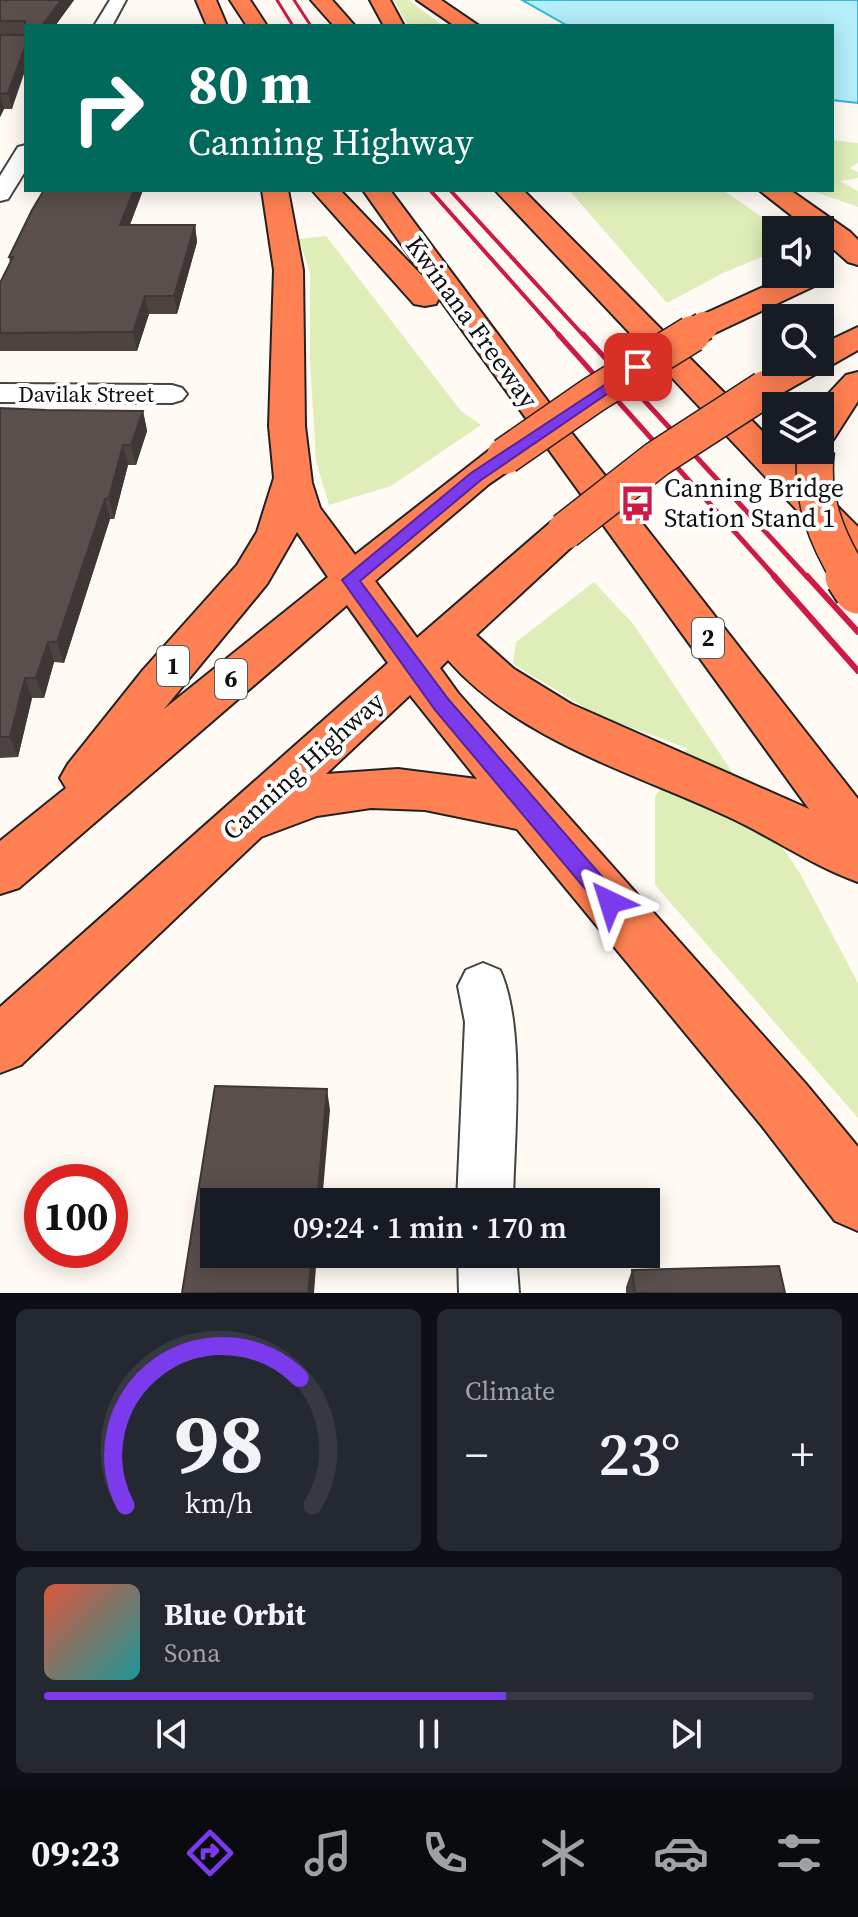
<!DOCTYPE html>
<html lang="en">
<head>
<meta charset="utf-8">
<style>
	body { margin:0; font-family:"Source Serif 4",serif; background:#242831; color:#f1f3f6; height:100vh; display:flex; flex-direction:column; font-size:30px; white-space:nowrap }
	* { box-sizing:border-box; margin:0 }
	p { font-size:26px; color:#9ea1a6 }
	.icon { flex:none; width:44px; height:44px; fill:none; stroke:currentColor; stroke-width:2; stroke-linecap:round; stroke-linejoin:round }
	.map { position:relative; height:1293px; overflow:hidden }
	.details { display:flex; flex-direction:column; gap:16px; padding:16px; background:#0d0f14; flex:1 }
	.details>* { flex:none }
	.banner { position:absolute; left:24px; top:24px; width:810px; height:168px; border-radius:0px; box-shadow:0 4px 20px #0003; background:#00695c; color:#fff; overflow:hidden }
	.fabs { position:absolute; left:762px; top:216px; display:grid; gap:16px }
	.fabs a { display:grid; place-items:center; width:72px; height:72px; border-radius:0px; background:#171b24; box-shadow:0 4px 20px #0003; font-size:40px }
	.speed { position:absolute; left:24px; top:1164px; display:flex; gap:16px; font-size:40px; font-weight:700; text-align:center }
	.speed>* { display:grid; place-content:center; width:104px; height:104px; border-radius:50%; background:#171b24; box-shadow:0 4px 20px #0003; line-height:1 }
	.speed .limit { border:12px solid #d22; background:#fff; color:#111 }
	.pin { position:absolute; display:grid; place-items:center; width:68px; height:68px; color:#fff; margin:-34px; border-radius:16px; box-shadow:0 4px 12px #0006 }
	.me { position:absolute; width:88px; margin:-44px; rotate:319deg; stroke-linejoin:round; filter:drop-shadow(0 0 6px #0008) }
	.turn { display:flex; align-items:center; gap:28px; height:168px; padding:0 32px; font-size:36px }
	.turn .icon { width:104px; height:104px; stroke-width:2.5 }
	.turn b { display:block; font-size:56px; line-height:68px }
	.big { font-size:60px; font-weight:600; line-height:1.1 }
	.details .tile { flex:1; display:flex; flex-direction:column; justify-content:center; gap:12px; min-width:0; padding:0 28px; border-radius:12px; background:#242831 }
	.details .dial { align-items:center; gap:0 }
	.dial svg { height:208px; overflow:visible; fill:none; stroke:#363941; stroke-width:7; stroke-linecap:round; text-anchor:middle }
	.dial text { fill:#f1f3f6; stroke:none }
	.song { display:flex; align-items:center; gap:24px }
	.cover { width:96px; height:96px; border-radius:12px; background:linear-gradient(135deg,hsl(10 70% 55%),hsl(180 70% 35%)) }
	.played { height:8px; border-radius:4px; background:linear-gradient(90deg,#7c3aed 60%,#363941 60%) }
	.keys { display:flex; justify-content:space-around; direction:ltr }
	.heat { display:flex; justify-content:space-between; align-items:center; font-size:44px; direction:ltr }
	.details .tiles { flex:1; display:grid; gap:16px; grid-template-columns:1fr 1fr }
	.tile:last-child { grid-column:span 2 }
	.trip { position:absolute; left:200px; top:1188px; width:460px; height:80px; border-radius:0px; background:#171b24; box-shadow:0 4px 20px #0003; font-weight:600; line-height:80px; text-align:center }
	.tab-bar { display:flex; height:128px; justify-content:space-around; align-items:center; background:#090b0e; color:#9ea1a6 }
	.tab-bar .icon { width:56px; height:56px }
	.tab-bar .on { color:#7c3aed }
	.tab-bar b { font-size:36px; color:#f1f3f6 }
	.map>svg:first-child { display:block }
</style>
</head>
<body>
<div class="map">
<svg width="858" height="1293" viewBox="0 0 858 1293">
	<rect width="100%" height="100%" fill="#fffbf4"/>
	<g fill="#dfeeb9">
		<polygon points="394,0 409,0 443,26 408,26"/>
		<polygon points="832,140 858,143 858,163 850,168 858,172 858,178 840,181 858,191 858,207 810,190 832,190"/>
		<path d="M 569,190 L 721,190 C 745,202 763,223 789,230 L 776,230 L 776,251 L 723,273 L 667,303 Z"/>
		<polygon points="326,236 461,411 481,425 391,486 329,505 316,461 310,360 310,272 299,239"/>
		<polygon points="594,582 634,625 801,875 858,983 858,1118 655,885 655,797 687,748 597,715 513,664 516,642"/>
	</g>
	<polygon fill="#b4eefb" stroke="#34b7d9" stroke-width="2" points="522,0 858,0 858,103 832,100 832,26 568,26"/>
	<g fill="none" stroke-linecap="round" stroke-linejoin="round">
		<defs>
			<g id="minor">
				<polygon points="110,0 126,0 112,26 94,26"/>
				<polygon points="26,145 26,170 8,199 0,201 0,176 18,147"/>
				<polygon points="0,384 172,385 182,388 187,394 182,400 172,403 0,402"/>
				<path d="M 483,963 L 500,970 C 526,1027 514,1137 513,1202 L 457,1202 L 465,1022 L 458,986 L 466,970 Z"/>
				<polygon points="458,1254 516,1254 519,1293 459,1293"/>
			</g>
			<g id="highway">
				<polygon points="196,0 216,0 227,26 207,26"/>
				<polygon points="230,0 250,0 267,26 247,26"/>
				<polygon points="311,0 332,0 355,26 334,26"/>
				<polygon points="370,0 390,0 404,26 384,26"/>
				<polygon points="417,0 441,0 479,26 455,26"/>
				<path d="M 262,190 L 288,190 L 303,270 L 305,426 L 312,483 L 320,508 L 355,555 L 492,448 L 505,445 L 518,448 L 523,456 L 518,464 L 489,484 L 375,581 L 417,638 L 551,522 L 565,518 L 579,522 L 585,531 L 579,540 L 476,635 L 514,669 L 571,704 L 809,809 L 439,298 L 436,304 L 425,306 L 414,304 L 312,190 L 340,190 L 428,282 L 363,190 L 390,190 L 570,431 L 858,799 L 858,882 C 815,867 775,839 733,819 C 638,774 520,742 448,660 L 440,668 L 458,693 L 806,1084 L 858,1147 L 858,1231 L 835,1221 L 762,1126 L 517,829 L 425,810 L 371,808 L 317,816 L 261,837 L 21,1065 L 0,1073 L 0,1007 L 388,663 L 347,605 L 19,888 L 0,894 L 0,841 L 66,788 L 60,778 L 68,764 L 143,670 L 237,565 L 257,532 L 274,478 L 269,426 L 274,270 ZM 297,532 L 328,577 L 164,709 L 267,584 ZM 410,695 L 477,779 L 398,769 L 326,774 Z"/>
				<polygon points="495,190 523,190 776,445 776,450 781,450 858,527 858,564 844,560"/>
				<polygon points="759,190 790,190 850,232 858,240 858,265 848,262 820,237 820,230 810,230"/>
				<polygon points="820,266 827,268 831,274 827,280 715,333 704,336 693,333 688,326 693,319 792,274 820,274"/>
				<path d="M 858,327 L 858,350 L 777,396 L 765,399 L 753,396 L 748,389 C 764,366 794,362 820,362 L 820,345 Z"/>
				<polygon points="858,372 858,401 833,440 820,443 820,406 817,406 846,375"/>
			</g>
		</defs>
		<use href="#minor" stroke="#444" stroke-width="4"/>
		<use href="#highway" stroke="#222" stroke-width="4"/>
		<use href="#minor" fill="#fff" fill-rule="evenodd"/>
		<use href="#highway" fill="#ff8052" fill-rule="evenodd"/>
		<g stroke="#ce1b46" stroke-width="3">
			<polyline points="277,0 293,26"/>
			<polyline points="294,0 311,26"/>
		</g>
		<g stroke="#ce1b46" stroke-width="4">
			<polyline points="430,190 560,336"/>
			<polyline points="450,190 584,336"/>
		</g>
		<g stroke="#ce1b46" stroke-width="5">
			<polyline points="558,334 776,578"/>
			<polyline points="583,334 808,578"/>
		</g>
		<g stroke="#ce1b46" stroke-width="6">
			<polyline points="774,576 858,671"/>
			<polyline points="807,576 858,632"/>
		</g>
		<defs>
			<polyline id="highway-bridge-far2" points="689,336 704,326"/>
			<g id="highway-bridge-far1">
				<path d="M 816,450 C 810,497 826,538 851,578"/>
				<polyline points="505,456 593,395 692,334"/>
				<polyline points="565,531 657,459 765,389"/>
			</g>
			<polyline id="highway-bridge" points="849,576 858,590"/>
		</defs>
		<use href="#highway-bridge-far2" stroke="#222" stroke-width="31" stroke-linecap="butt"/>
		<use href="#highway-bridge-far1" stroke="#222" stroke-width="39" stroke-linecap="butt"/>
		<use href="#highway-bridge" stroke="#222" stroke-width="51" stroke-linecap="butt"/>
		<use href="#highway-bridge-far2" stroke="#ff8052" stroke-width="28"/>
		<use href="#highway-bridge-far1" stroke="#ff8052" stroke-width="36"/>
		<use href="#highway-bridge" stroke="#ff8052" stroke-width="47"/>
	</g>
	<g fill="#4d4441">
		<polygon points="0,0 74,0 55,26 26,26 12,109 4,109 0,117"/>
		<polygon points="143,190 130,225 195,225 197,242 177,314 149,314 137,351 0,351 0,283 10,263 9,257"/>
		<polygon points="0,408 46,410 143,411 147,431 136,465 128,465 114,519 110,519 64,663 54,662 44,698 32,698 18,757 0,758"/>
		<polygon points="632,1270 785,1293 626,1293 626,1287"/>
	</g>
	<g fill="#3f3735">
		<polygon points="61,0 74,0 55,26 42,26"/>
		<polygon points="26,47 26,68 12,109 8,93 24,50"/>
		<polygon points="0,94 4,109 0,117"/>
		<polygon points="134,190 143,190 123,242 120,225"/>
		<polygon points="195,225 197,242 177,314 174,296"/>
		<polygon points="145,296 149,314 137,351 133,332"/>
		<polygon points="143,411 147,431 136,465 131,445"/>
		<polygon points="123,445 128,465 114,519 109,498"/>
		<polygon points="105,499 110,519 64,663 57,642"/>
		<polygon points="48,642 54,662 44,698 36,678"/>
		<polygon points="25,678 32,698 18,757 10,737"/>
		<polygon points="327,1089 330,1110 322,1202 317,1202"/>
		<polygon points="312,1254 317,1254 314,1293 308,1293"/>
	</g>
	<g fill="#5a4f4c" stroke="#3f3735" stroke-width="2">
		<polygon points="0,0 61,0 42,26 26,26 26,47 24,50 8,93 0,94 0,35 25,35 25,21 0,21"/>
		<polygon points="44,190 134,190 120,225 195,225 174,296 145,296 133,332 0,333 0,283 13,257 9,257 32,210"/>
		<polygon points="0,408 46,410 143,411 131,445 123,445 109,498 105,499 57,642 48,642 36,678 25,678 10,737 0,737"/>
		<polygon points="215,1086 327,1089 317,1202 214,1202 214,1254 312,1254 308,1293 182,1293"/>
		<polygon points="779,1266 785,1293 635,1293 632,1270"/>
	</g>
	<polygon fill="#7c3aed" stroke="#51269a" stroke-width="2" points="638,363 644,367 642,370 481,480 360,581 449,700 618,895 621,902 618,909 610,912 602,909 435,710 342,580 471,473"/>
	<defs>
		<symbol id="bus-bare" viewBox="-9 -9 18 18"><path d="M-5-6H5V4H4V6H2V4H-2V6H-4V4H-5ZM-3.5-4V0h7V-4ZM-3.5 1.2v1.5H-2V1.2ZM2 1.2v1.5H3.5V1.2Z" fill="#ce1b46" stroke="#fff" stroke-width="2.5" paint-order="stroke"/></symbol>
	</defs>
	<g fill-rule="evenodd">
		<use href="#bus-bare" x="612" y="478" width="51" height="51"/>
	</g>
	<g text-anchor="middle" stroke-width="8" stroke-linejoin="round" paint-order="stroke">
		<g font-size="22" fill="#111" stroke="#fff">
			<text x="86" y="402">Davilak Street</text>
		</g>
		<g fill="#fff" stroke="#585858" stroke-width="2">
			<rect x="692" y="618" width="32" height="40" rx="6"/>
			<rect x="157" y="646" width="32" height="40" rx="6"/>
			<rect x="215" y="659" width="32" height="40" rx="6"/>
		</g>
		<g font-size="24" font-weight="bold" fill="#111">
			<text x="708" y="646">2</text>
			<text x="173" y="674">1</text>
			<text x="231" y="687">6</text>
		</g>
		<g font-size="26" fill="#111" stroke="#fff">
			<text transform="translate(472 322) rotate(54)" y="9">Kwinana Freeway</text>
			<text transform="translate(303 766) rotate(-42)" y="9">Canning Highway</text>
		</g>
		<g font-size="26" fill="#111" stroke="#fff" text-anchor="start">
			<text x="664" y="497">Canning Bridge<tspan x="664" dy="30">Station Stand 1</tspan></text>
		</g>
	</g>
</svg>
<div class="fabs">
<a><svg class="icon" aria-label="sound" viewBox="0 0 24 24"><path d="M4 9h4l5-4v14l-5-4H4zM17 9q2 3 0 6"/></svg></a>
<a><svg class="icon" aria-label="search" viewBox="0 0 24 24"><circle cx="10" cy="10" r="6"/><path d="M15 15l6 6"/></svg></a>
<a><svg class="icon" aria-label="layers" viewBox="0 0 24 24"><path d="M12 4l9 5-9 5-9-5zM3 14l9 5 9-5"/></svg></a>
</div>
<div class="speed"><div class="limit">100</div></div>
<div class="pin" style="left:638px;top:367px;background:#d93025"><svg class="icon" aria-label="arrive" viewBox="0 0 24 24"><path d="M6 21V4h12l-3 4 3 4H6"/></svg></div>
<svg class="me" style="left:610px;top:902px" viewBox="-20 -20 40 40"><path d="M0-17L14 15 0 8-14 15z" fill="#7c3aed" stroke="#fff" stroke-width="4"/></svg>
<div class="trip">09:24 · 1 min · 170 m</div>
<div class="banner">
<div class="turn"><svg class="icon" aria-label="right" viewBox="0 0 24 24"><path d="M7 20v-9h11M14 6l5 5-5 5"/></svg><div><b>80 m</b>Canning Highway</div></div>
</div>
</div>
<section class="details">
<div class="tiles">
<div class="tile dial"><svg viewBox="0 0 100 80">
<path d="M14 69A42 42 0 1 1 86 69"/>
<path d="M14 69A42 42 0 0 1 81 20" stroke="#7c3aed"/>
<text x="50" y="56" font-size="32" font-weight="700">98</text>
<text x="50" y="72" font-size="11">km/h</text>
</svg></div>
<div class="tile"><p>Climate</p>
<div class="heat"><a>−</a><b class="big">23°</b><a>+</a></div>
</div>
<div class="tile">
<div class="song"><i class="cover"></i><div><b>Blue Orbit</b><p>Sona</p></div></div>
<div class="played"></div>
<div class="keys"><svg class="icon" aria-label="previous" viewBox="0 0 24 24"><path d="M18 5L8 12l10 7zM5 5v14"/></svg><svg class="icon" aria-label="pause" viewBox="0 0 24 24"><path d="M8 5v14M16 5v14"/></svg><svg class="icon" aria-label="next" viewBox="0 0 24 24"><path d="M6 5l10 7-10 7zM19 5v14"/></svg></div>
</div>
</div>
</section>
<nav class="tab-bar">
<b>09:23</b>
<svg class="icon on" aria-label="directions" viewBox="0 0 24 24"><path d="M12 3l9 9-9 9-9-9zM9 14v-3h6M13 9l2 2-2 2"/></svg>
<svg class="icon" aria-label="music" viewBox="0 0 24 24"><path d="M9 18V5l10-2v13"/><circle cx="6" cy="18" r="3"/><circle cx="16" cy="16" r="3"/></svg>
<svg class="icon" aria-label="phone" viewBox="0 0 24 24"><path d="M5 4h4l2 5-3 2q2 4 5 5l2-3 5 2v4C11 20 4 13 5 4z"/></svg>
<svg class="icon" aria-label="climate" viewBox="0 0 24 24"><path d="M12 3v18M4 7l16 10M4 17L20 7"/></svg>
<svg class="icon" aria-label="car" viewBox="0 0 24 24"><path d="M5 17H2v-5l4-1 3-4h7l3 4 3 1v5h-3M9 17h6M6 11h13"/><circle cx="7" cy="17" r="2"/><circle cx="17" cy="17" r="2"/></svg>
<svg class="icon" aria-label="filters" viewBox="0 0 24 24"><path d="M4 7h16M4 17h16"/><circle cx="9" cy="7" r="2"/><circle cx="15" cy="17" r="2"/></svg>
</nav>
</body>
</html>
